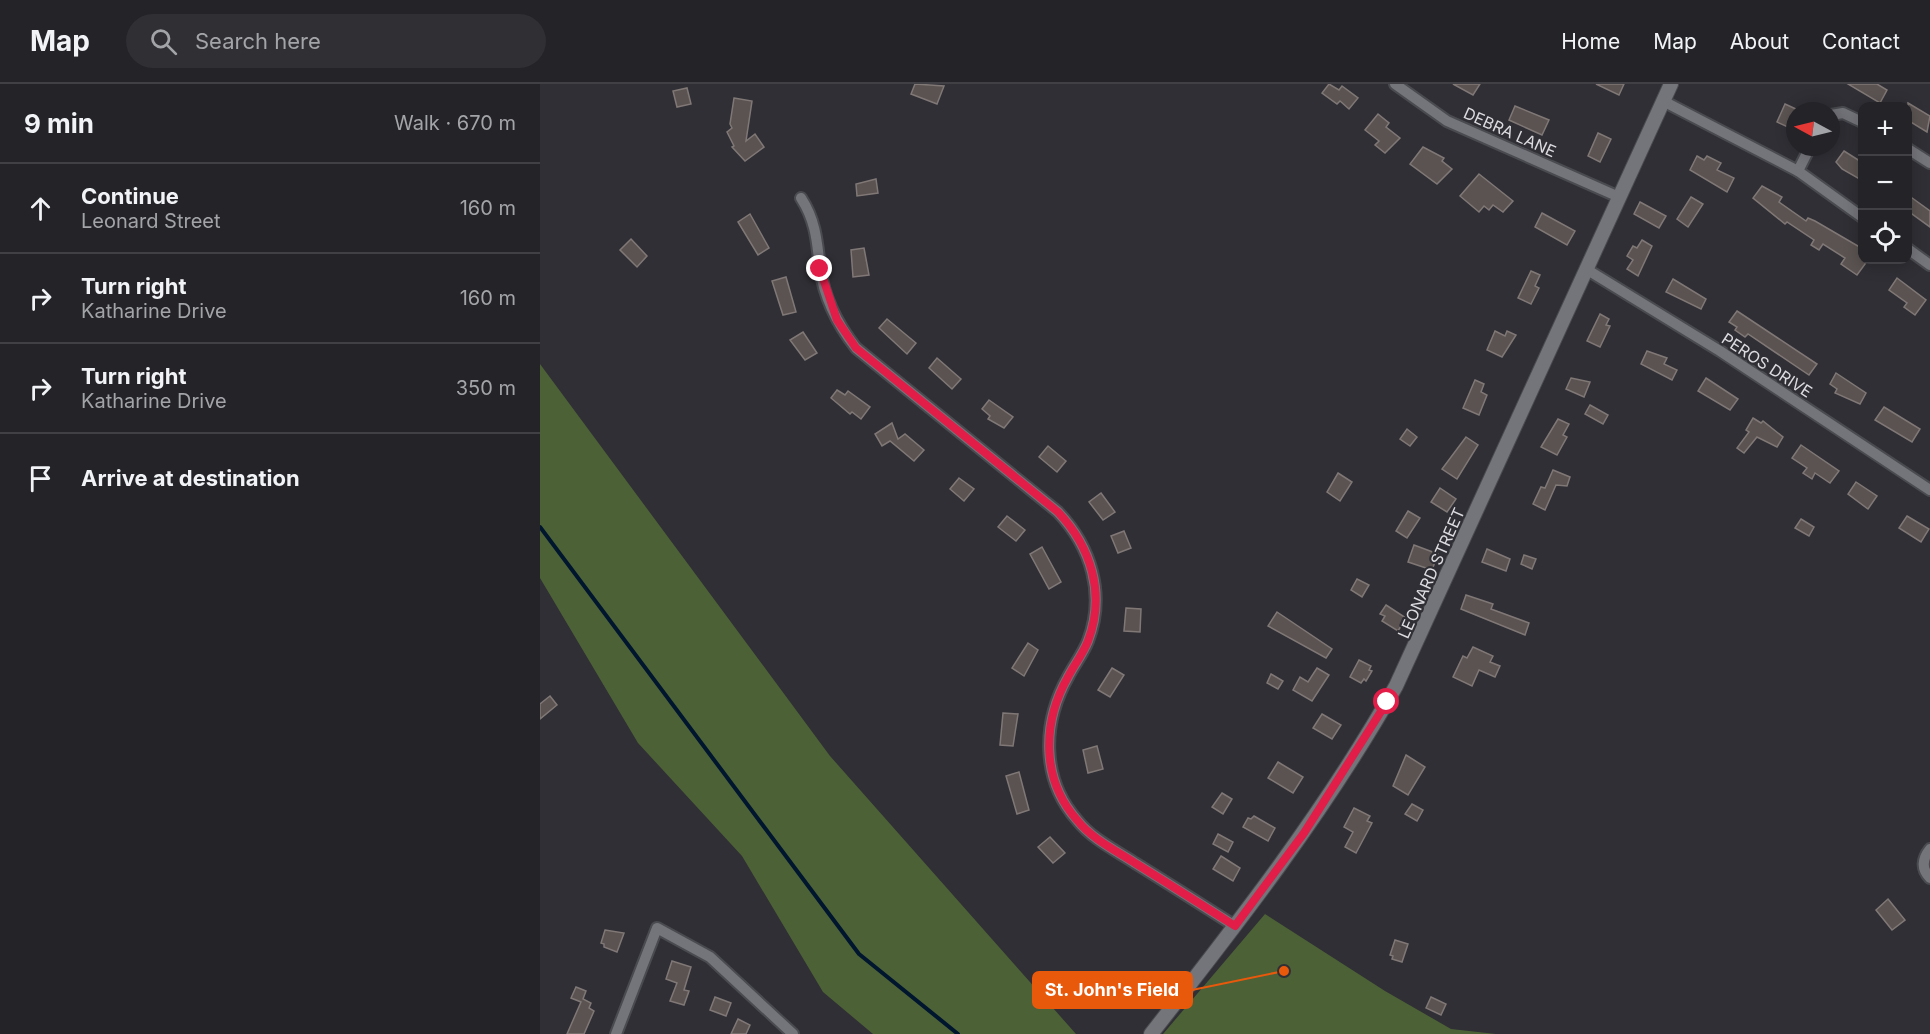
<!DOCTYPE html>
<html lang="en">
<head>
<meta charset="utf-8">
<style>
	:root { --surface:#232328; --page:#2f2f34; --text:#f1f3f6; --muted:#a3a4a8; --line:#404045 }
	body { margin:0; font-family:Inter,sans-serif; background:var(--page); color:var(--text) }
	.controls { position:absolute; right:18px; top:18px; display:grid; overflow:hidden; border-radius:12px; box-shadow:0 3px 15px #0003 }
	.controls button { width:54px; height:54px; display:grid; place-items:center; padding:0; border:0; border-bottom:2px solid var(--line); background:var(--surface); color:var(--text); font:30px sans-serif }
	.compass { position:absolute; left:1246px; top:18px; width:54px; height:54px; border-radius:50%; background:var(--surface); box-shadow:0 3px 15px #0003; rotate:277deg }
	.stop { position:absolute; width:18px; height:18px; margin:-14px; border:4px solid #e11d48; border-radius:50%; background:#fff }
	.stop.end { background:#e11d48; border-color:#fff; box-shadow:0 2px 6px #0008 }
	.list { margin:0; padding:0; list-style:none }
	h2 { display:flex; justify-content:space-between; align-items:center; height:78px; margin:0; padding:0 24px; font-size:26px }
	h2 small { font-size:20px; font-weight:400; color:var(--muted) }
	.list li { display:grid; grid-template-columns:39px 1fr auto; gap:18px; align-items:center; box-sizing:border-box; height:90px; padding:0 24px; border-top:2px solid var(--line) }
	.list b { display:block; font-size:22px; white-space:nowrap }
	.list p { margin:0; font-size:20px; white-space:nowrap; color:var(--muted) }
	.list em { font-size:20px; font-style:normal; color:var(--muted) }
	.icon { flex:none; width:33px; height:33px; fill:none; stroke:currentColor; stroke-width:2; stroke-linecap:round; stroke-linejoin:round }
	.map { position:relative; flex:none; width:1390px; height:950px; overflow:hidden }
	header { display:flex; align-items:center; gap:36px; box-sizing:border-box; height:84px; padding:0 30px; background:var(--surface); border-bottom:2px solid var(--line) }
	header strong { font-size:28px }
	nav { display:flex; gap:33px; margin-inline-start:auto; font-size:21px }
	.search { width:420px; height:54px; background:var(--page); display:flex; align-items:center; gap:15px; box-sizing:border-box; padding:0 21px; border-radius:33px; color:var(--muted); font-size:22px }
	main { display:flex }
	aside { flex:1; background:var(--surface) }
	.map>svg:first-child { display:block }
	.green { fill:#4c6136 }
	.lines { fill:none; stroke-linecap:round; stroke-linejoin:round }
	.stream { stroke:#00162e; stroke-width:4 }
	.building { fill:#5a5351; stroke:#807876; stroke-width:1.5 }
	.minor-casing { stroke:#4a4b50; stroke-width:14 }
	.tertiary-casing { stroke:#4a4b50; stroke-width:16 }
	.minor { stroke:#74747b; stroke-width:10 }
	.tertiary { stroke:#74747b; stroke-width:14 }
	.route { stroke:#e11d48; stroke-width:8 }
	.labels { text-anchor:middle; stroke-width:4.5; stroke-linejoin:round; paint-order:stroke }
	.street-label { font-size:16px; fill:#dcdce0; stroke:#2f2f35 }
	.leader { fill:none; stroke:#e8590c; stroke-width:2 }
	.callout-dot { fill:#e8590c; stroke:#2f2f35; stroke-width:2 }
	.callout { fill:#e8590c; stroke:#e8590c; stroke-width:2 }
	.callout-label { font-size:18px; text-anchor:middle; font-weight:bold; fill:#fff }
</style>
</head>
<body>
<header>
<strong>Map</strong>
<div class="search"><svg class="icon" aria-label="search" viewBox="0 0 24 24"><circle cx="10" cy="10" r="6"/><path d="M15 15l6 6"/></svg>Search here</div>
<nav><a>Home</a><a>Map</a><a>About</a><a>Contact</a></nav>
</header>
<main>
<aside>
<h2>9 min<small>Walk · 670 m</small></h2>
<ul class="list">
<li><svg class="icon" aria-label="ahead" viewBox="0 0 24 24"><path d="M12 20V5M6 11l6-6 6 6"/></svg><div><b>Continue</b><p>Leonard Street</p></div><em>160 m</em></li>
<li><svg class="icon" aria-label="right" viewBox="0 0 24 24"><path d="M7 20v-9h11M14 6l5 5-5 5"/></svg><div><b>Turn right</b><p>Katharine Drive</p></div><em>160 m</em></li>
<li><svg class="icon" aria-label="right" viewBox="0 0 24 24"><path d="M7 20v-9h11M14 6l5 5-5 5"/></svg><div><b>Turn right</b><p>Katharine Drive</p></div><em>350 m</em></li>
<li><svg class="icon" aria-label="arrive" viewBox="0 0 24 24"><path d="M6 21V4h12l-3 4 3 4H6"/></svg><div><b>Arrive at destination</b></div></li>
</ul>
</aside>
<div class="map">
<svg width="1390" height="950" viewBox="0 0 1390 950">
	<rect width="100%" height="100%" fill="#2f2f35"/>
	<g class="green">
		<path d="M0 280 290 672 536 950H333L283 908 202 772 98 659 0 494Z"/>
		<path d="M725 830 845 907 911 945 956 950H623Z"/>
	</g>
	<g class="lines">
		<path class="stream" d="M0 443 319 870 418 950"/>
	</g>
	<g class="building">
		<path d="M375 0 404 2 397 20 371 10Z"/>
		<path d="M789 0 799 6 802 2 818 14 809 25 800 17 797 20 782 9Z"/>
		<path d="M913 0H940L933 11Z"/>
		<path d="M1056 0H1084L1079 11Z"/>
		<path d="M1308 0H1337L1347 6 1340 19Z"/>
		<path d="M147 4 151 20 137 23 133 7Z"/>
		<path d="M194 14 212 17 206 57 215 50 224 63 205 77 192 63 194 62 187 48 192 44 190 40Z"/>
		<path d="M1368 19 1390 32 1387 48 1369 37 1371 33 1368 31Z"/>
		<path d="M1245 20 1258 26 1255 27 1250 44 1237 38Z"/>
		<path d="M975 22 1009 36 1002 51 969 36Z"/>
		<path d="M838 30 849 39 846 43 860 54 845 69 835 61 839 57 825 46Z"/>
		<path d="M1058 49 1071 55 1060 78 1048 72Z"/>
		<path d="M883 63 904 74 902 77 912 85 897 100 870 80Z"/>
		<path d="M1304 67 1323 79V97L1302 85 1296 78Z"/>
		<path d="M1157 72 1164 76 1167 72 1181 79 1177 86 1194 94 1187 108 1150 86Z"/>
		<path d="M939 90 973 117 963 128 953 121 949 126 944 122 939 128 920 112Z"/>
		<path d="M336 95 338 109 317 112 316 100Z"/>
		<path d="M1222 102 1242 113 1239 118 1266 137 1268 134 1275 137 1323 165V176H1328L1317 191 1301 180 1305 174 1283 160 1279 166 1271 161 1274 156 1247 138 1245 140 1213 114Z"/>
		<path d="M1368 111 1390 127V143L1368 127Z"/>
		<path d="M1151 113 1163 120 1148 143 1137 135Z"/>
		<path d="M1100 118 1126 132 1119 144 1094 130Z"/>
		<path d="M1002 129 1035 147 1027 161 995 143Z"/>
		<path d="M210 130 229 164 218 171 198 138Z"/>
		<path d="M91 155 107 172 97 183 80 166Z"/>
		<path d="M1102 156 1112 162 1098 192 1087 185 1093 176 1087 172 1093 162 1097 164Z"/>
		<path d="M324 164 329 191 313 193 311 166Z"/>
		<path d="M991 187 1000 191 995 202 999 204 991 220 978 214Z"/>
		<path d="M246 193 256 228 243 231 232 197Z"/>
		<path d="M1357 194 1386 216 1375 231 1364 223 1367 219 1349 206Z"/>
		<path d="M1133 195 1166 215 1161 225 1126 208Z"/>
		<path d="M1197 227 1277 280 1269 291 1208 250 1205 253 1195 246 1197 243 1189 238Z"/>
		<path d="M1060 230 1069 235 1066 241 1070 242 1060 263 1047 257Z"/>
		<path d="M347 235 376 259 367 270 339 244Z"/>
		<path d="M955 247 965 252 967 247 976 251 962 273 947 266Z"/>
		<path d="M263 248 277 269 265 276 250 256Z"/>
		<path d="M1107 267 1127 274 1124 280 1137 286 1132 296 1101 280Z"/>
		<path d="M397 274 421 295 412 305 389 284Z"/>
		<path d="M1296 289 1326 309 1320 320 1295 309 1297 305 1290 300Z"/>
		<path d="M1031 294 1050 298 1044 313 1026 305Z"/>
		<path d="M1166 294 1198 315 1190 326 1158 307Z"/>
		<path d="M935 296 944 300 941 308 947 311 939 331 923 324Z"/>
		<path d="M297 306 305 311 308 307 330 323 321 335 312 328 310 330 291 314Z"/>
		<path d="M449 316 473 333 464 344 448 335 450 332 442 325Z"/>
		<path d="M1050 321 1068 331 1063 340 1045 330Z"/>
		<path d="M1344 323 1380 345 1372 358 1335 336Z"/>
		<path d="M1213 334 1221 339 1223 337 1243 353 1237 363 1217 353 1204 369 1197 364 1209 348 1206 346Z"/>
		<path d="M1018 335 1029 340 1023 351 1027 353 1017 371 1001 363Z"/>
		<path d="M352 339 358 355 365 350 384 366 374 377 350 357 342 362 335 350Z"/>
		<path d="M867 345 877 353 870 362 860 355Z"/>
		<path d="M926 353 938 361 917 395 902 385Z"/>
		<path d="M1261 361 1299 387 1290 399 1275 389 1272 395 1263 389 1267 384 1252 374Z"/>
		<path d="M508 362 526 377 517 388 499 373Z"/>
		<path d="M1013 386 1030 393 1027 402 1016 401 1005 426 993 420 1001 403 1005 404Z"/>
		<path d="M798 389 812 398 800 417 787 408Z"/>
		<path d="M419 394 434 405 424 417 410 405Z"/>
		<path d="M1316 398 1337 412 1328 425 1308 410Z"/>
		<path d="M900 404 916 415 907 428 891 418Z"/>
		<path d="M561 409 575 428 563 436 549 418Z"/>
		<path d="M868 427 880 434 867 454 856 447Z"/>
		<path d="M467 432 485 446 476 457 458 443Z"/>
		<path d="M1367 432 1389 445 1381 458 1359 444Z"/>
		<path d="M1261 435 1274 443 1269 452 1255 444Z"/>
		<path d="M584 447 591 464 578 469 571 452Z"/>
		<path d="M874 461 898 470 892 486 868 478Z"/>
		<path d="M502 463 521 498 509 505 490 470Z"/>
		<path d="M947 465 970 475 966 487 942 478Z"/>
		<path d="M984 471 996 475 992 485 981 480Z"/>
		<path d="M817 495 829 501 822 513 811 506Z"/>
		<path d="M926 511 953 520 951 525 989 539 985 551 921 525Z"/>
		<path d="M846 521 866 534 858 547 842 537 845 532 840 530Z"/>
		<path d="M586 524 601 525 600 548 584 547Z"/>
		<path d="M737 528 792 565 786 574 728 542Z"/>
		<path d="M488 559 498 566 484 592 472 584Z"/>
		<path d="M933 563 953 572 950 578 960 582 955 593 939 586 932 602 913 593 923 572 927 574Z"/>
		<path d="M819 576 831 582 829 586 832 587 826 597 824 595 821 599 810 593Z"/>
		<path d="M572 584 584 591 570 613 558 606Z"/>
		<path d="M777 584 789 591 772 617 753 606 760 593 768 598Z"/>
		<path d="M731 590 743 597 738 605 727 599Z"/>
		<path d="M10 612 17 621 0 635V620Z"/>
		<path d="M463 629 478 630 473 662 460 661Z"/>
		<path d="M782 630 801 641 792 655 773 644Z"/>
		<path d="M557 662 563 685 548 689 543 666Z"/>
		<path d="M866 671 885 683 868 711 853 702Z"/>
		<path d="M738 678 763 693 753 709 728 694Z"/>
		<path d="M479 688 489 726 477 730 466 692Z"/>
		<path d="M682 709 692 715 683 730 672 723Z"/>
		<path d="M872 720 883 726 877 737 865 730Z"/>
		<path d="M814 724 830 732 827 737 832 739 816 769 805 763 813 748 804 743Z"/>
		<path d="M714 732 735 744 728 757 703 743 708 734 711 735Z"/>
		<path d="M678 750 693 758 688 768 673 760Z"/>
		<path d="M510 753 525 769 513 779 498 763Z"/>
		<path d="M681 772 700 784 693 797 673 785Z"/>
		<path d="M1348 815 1365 836 1352 846 1336 826Z"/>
		<path d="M65 846 84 849 77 868 64 863V860L61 859Z"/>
		<path d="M855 856 868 860 862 878 852 875 853 872 850 871Z"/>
		<path d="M132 877 151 883 144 906 149 907 144 921 130 917 137 899 126 895Z"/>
		<path d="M36 903 46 907 43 915 51 919 49 924 54 927 44 950H27L41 918 31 914Z"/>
		<path d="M175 913 191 919 186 932 170 926Z"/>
		<path d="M891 913 906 920 901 931 886 924Z"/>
		<path d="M198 935 210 941 206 950H191Z"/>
	</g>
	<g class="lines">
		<defs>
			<g id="minor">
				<path d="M855 0 907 37 1079 113"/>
				<path d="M1123 17 1258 87 1322 133"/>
				<path d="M1291 31 1303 29 1322 38"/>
				<path d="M1368 65 1390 79"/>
				<path d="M1258 87 1270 63"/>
				<path d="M261 114C276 137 277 158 280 184 284 214 298 241 316 264L518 428C551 463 566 510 548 557 543 570 534 581 528 593 502 639 501 695 537 736 552 755 575 766 595 779 629 800 662 821 695 842"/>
				<path d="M1368 165 1390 181"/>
				<path d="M1046 185 1180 267 1390 406"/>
				<path d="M1390 765C1382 775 1381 785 1390 794"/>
				<path d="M76 950 117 844 170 873 253 950"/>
			</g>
			<path id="tertiary" d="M611 950C699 838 786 726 856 602L1131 0"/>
		</defs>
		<use href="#minor" class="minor-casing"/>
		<use href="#tertiary" class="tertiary-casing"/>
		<use href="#minor" class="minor"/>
		<use href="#tertiary" class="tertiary"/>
	</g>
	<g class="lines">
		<path class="route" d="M280 185 297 236 316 264 518 428C551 463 566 510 548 557 543 570 534 581 528 593 502 639 501 695 537 736 552 755 575 766 595 779 629 800 662 821 695 842L764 749 847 618"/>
	</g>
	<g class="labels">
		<g class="street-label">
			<text transform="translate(970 48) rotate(24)" y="6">DEBRA LANE</text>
			<text transform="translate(1227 281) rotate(33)" y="6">PEROS DRIVE</text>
			<text transform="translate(891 489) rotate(-66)" y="6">LEONARD STREET</text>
		</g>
	</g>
	<path class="leader" d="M744 887L652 906"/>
	<circle class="callout-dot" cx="744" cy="887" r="6"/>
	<rect class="callout" x="493" y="888" width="159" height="36" rx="6"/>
	<g class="callout-label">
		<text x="572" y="912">St. John's Field</text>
	</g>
</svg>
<div class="controls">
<button>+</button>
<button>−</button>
<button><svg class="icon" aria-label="locate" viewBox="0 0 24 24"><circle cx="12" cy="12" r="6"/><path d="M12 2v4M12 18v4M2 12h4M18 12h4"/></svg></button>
</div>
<svg class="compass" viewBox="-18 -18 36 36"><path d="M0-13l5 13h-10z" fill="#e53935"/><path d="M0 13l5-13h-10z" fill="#a3a4a8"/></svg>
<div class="stop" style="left:847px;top:618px"></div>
<div class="stop end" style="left:280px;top:185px"></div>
</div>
</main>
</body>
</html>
